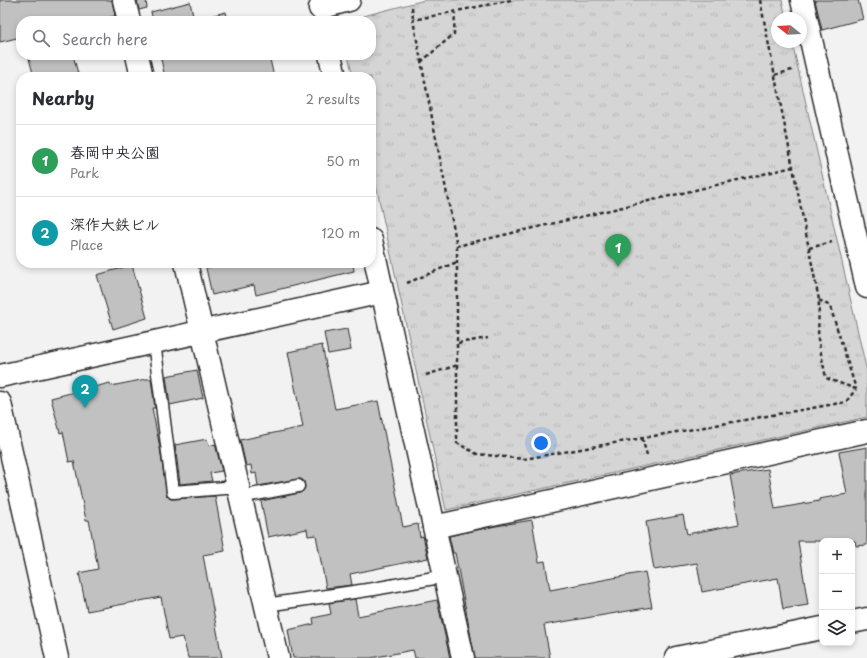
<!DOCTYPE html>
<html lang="en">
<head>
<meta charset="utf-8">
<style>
	:root { --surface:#fff; --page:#f7f7f7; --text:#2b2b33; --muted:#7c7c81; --line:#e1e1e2; --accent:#111827 }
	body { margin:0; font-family:"Playpen Sans","Klee One",sans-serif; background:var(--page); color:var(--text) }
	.controls { position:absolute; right:12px; bottom:12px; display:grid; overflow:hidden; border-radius:8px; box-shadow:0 2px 6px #0003 }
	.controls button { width:36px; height:36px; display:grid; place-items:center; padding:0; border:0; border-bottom:1px solid var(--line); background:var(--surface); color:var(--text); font:20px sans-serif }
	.compass { position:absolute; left:771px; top:12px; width:36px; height:36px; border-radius:50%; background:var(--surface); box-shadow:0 2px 6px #0003; rotate:288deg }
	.you { position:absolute; left:541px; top:443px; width:14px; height:14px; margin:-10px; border:3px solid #fff; border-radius:50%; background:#1a73e8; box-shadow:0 0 0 6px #1a73e833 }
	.badge { display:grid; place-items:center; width:26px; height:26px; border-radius:50%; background:var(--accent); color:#fff; font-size:13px; font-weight:700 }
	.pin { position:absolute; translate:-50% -33px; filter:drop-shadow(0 1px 2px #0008) }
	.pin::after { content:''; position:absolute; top:21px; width:14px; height:12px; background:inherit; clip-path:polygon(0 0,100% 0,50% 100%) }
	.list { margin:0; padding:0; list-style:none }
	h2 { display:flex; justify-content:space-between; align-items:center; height:52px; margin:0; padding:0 16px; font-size:17px }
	h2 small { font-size:13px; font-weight:400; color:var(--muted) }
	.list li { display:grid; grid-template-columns:26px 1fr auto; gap:12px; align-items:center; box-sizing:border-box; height:72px; padding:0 16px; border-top:1px solid var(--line) }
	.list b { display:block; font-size:15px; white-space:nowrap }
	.list p { margin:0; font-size:13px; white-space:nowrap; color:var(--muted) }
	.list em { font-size:13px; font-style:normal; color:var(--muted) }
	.icon { flex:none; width:22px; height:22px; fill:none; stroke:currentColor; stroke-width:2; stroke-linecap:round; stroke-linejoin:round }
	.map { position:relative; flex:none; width:867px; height:658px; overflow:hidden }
	.search { position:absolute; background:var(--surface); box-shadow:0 2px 6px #0003; left:16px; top:16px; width:360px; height:44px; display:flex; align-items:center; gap:10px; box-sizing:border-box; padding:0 14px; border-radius:16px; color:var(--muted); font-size:15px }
	.panel { position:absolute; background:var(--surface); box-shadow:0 2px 6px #0003; left:16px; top:72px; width:360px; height:196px; border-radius:16px }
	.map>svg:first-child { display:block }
	.park { fill:url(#park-tufts); stroke:#808080 }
	.building { fill:#c1c1c1; stroke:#2b2b2b }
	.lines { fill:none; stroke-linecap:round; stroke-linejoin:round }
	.lane-casing { stroke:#2b2b2b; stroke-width:15 }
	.street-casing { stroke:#2b2b2b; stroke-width:25 }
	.secondary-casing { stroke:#2b2b2b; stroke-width:25 }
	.path { stroke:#2b2b2b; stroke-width:2.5; stroke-dasharray:4 3; stroke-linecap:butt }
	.lane { stroke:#fff; stroke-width:12 }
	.street { stroke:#fff; stroke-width:22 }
	.secondary { stroke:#fff; stroke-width:22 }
</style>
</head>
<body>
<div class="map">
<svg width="867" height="658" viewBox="0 0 867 658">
	<defs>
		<pattern id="park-tufts" width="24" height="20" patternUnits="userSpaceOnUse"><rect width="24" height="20" fill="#d5d5d5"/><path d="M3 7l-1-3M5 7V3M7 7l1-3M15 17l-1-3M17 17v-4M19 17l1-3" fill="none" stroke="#b7b7b7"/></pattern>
	</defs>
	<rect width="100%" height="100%" fill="#f2f2f2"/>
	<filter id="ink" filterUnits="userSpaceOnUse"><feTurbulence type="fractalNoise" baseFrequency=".025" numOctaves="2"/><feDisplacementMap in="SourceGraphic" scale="8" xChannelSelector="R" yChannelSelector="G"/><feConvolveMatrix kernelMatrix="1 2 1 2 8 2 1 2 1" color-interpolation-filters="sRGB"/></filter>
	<g filter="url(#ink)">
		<path class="park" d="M425 0H782L786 18H777V42H792L867 372V417L446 510 371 162V77H353L348 55H371V21H344Z"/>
		<g class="building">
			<path d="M0 0H112L115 16 93 21H21V37L0 42Z"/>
			<path d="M137 0H146L147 8 139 10Z"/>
			<path d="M815 0H858L863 19 822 30Z"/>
			<path d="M190 2 194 20 226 12 228 21H153L151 12Z"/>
			<path d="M28 55H73L79 77H34Z"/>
			<path d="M160 55H269L274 77H165Z"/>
			<path d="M226 263H353L354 271 256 295 254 285 212 295 206 268Z"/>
			<path d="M132 265 147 318 113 329 97 275Z"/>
			<path d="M347 329 351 350 328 354 324 333Z"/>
			<path d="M322 345 335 409 378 401 403 527 418 524 420 537 423 536 428 558 350 574 352 585 326 588 316 535 308 536 307 529 268 537 261 501 300 493 303 491 305 488 304 481 301 479H297L258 486 256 473 252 474 251 465 246 466 240 440 303 427 288 352Z"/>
			<path d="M197 370 203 398 170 405 166 376Z"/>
			<path d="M146 379H151L155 408H152L160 448 167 496 170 499H174L215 496 225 551 203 555 222 658H188L183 637 169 639 161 597 87 611 79 573 98 569 89 520H86L74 461 69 462 63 432 60 433 51 398 110 383 111 386Z"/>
			<path d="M207 439 209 446 215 444 222 471 210 473 212 481 180 484 175 445Z"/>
			<path d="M867 447V545L856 546 855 541H798L808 605 783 609 778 578 702 592 697 563 654 570 646 522 683 515 687 534 739 524 730 475 768 469 775 509 819 501V499L847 494 839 452Z"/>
			<path d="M532 520 539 562 545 561 550 590 645 572 652 607 544 625 550 658H475L455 553H453L449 536 496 526Z"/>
			<path d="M355 599 358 616 437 600 450 658H415L413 650 371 658H293L288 630 314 624 313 618 331 614 329 603Z"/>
		</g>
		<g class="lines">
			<defs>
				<g id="lane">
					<path d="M154 342 173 492 238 487"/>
					<path d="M240 497 298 486"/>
					<path d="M266 605 374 589 445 576"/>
				</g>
				<g id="street">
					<path d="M124 0 129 21"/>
					<path d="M802 0 867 287"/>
					<path d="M320 8 349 0"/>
					<path d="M137 55 142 77"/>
					<path d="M330 55 335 77"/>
					<path d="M371 240 463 658"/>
					<path d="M186 263 278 658"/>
					<path d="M434 527 867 431"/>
					<path d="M852 622 867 619"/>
					<path d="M676 658 822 628"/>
				</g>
				<g id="secondary">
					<path d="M0 376 382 292"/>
					<path d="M0 403 57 658"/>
				</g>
			</defs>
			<use href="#lane" class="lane-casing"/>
			<use href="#street" class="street-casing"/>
			<use href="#secondary" class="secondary-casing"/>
			<g class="path">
				<path d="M511 0 413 20 457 246 793 167"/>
				<path d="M760 0 819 300 818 339 826 378 856 389"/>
				<path d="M412 7 413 20"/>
				<path d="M421 62 454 34 455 12"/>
				<path d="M775 75 792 70"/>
				<path d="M457 246V443L477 454 524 459 846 402 856 389"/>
				<path d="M809 248 832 242"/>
				<path d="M407 283 457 262"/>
				<path d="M819 300 830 306 856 389"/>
				<path d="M458 343 488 338"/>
				<path d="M426 375 458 365"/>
				<path d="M642 438 647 455"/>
			</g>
			<use href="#lane" class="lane"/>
			<use href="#street" class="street"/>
			<use href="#secondary" class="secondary"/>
		</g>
	</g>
</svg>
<div class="controls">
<button>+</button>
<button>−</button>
<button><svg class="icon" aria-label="layers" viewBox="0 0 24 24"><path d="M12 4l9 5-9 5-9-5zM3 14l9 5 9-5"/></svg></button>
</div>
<svg class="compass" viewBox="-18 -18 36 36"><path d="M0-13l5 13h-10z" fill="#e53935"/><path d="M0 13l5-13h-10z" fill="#7c7c81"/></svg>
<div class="you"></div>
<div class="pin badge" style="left:618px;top:267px;background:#2e9e5b">1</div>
<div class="pin badge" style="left:85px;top:408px;background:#0f9aa8">2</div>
<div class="search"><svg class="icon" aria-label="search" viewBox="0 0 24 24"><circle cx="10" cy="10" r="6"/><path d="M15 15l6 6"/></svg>Search here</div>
<section class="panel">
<h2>Nearby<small>2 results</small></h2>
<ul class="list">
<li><span class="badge" style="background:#2e9e5b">1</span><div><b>春岡中央公園</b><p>Park</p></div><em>50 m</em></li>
<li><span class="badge" style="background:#0f9aa8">2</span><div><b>深作大鉄ビル</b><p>Place</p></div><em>120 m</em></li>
</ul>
</section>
</div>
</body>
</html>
